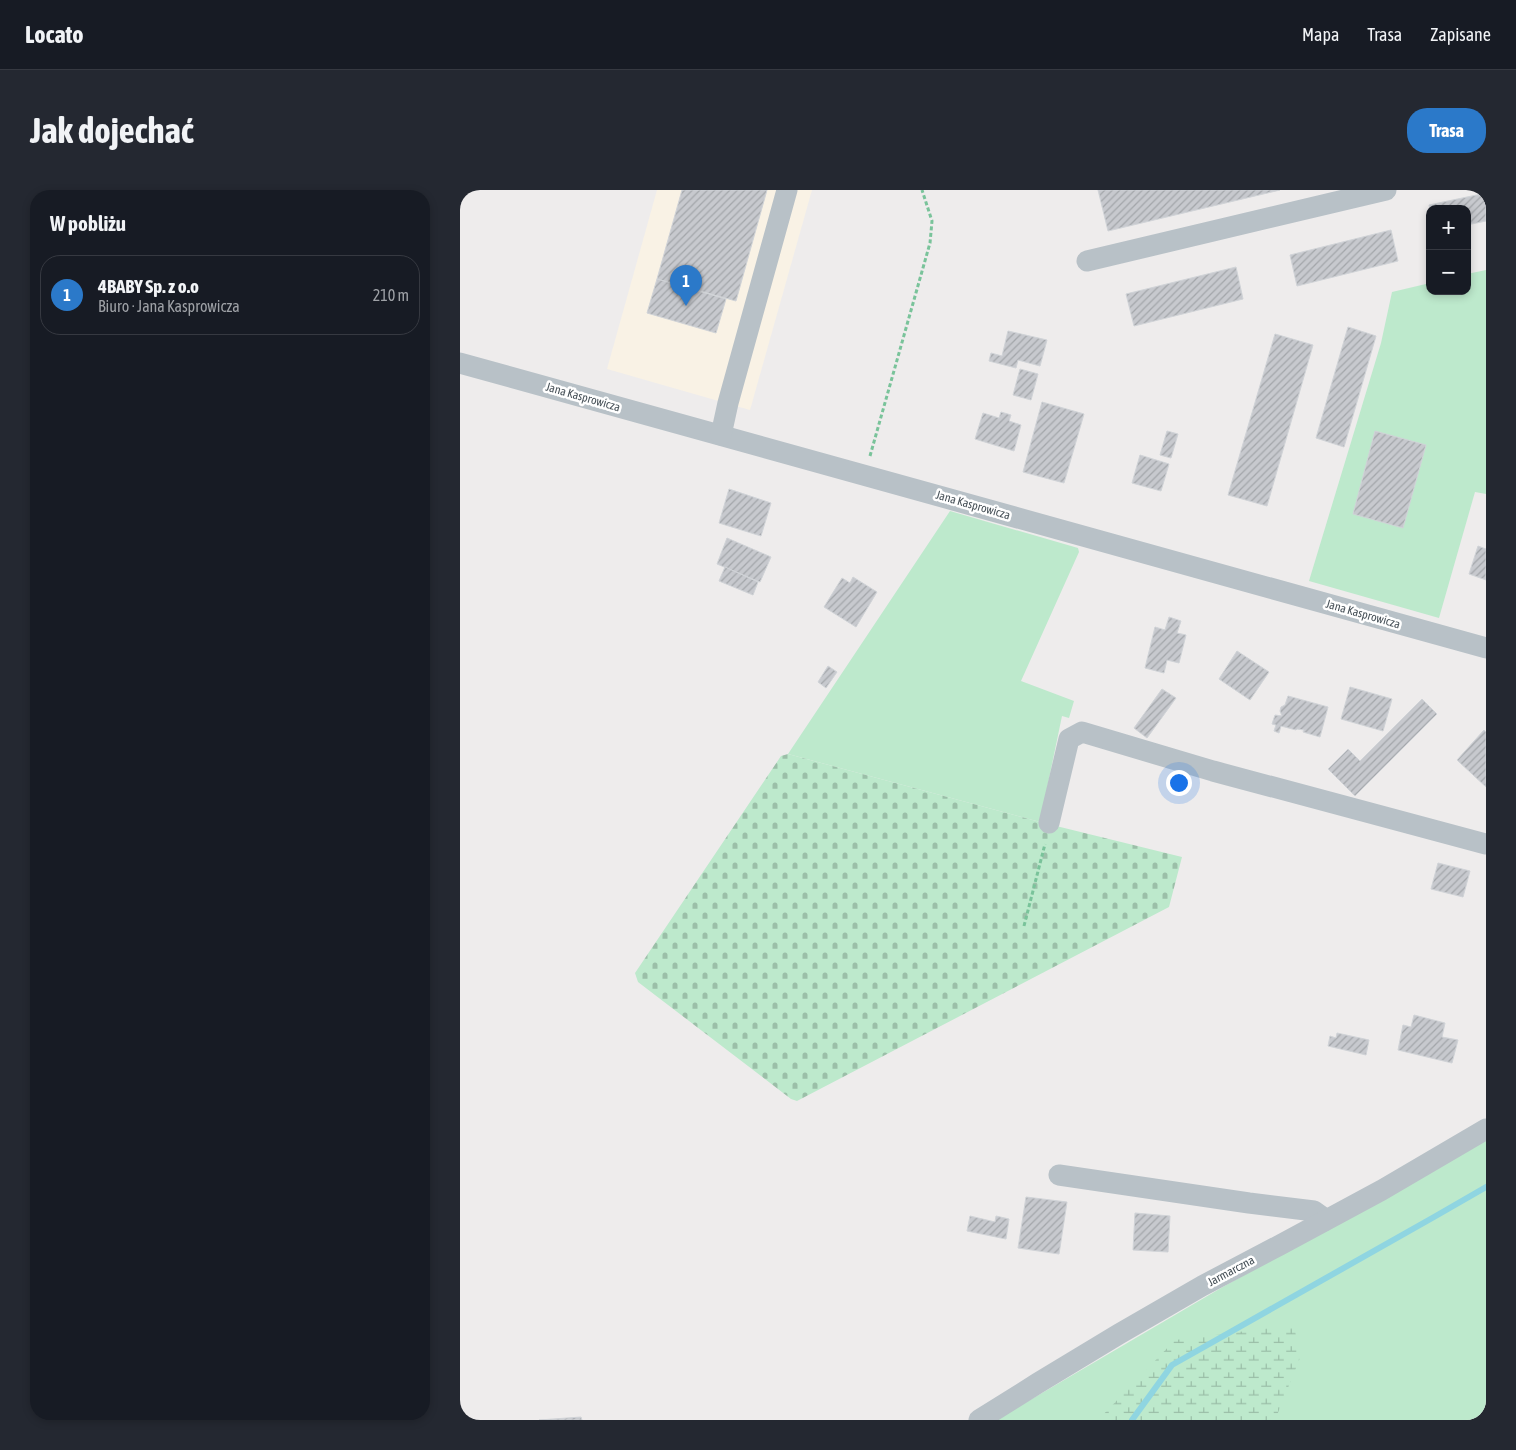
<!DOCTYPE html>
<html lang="pl">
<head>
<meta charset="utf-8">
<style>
	:root { --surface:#171b24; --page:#242831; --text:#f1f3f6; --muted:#9ea1a6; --line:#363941; --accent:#2b79c9 }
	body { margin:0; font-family:"Asap Condensed",sans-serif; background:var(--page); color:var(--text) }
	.controls { position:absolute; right:15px; top:15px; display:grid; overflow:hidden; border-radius:10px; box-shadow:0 2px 8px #0003 }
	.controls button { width:45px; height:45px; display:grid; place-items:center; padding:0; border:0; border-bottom:1px solid var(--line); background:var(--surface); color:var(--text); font:25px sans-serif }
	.you { position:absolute; left:718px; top:592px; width:18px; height:18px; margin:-12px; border:4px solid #fff; border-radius:50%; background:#1a73e8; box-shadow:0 0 0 8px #1a73e833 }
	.badge { display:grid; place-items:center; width:32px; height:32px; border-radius:50%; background:var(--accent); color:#fff; font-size:16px; font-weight:700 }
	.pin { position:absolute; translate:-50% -41px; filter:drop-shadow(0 1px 2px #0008) }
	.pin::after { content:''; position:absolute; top:26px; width:18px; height:15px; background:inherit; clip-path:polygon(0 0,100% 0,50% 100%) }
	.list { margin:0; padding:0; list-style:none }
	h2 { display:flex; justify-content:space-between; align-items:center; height:65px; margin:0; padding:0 20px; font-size:21px }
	h2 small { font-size:16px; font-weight:400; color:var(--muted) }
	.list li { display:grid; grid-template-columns:32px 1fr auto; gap:15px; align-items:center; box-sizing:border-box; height:80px; margin:0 10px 10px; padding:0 10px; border:1px solid var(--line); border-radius:20px }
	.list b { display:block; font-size:19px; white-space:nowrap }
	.list p { margin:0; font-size:16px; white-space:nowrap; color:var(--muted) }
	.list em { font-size:16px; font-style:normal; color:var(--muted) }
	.map { position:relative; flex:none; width:1026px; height:1230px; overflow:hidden; border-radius:20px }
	header { display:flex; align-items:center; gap:30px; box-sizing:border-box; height:70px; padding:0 25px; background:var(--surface); border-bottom:1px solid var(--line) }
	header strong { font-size:24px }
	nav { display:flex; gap:28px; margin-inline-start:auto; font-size:18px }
	.intro { display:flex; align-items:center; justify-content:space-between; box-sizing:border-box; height:120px; padding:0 30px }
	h1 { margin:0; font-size:35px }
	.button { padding:12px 22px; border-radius:20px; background:var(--accent); color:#fff; font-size:18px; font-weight:700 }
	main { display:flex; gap:30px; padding:0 30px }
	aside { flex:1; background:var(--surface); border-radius:20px; box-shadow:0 2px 8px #0003 }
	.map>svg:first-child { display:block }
	.commercial { fill:#f9f2e5 }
	.grass { fill:#bde9cc }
	.wetland { fill:url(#wetland-marsh) }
	.cemetery { fill:url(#cemetery-stones) }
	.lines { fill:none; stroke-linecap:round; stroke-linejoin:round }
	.stream { stroke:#8fd5e1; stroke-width:6 }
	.building { fill:url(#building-hatch); stroke:#d0d3d7 }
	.path { stroke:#79c39a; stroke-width:3; stroke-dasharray:4 2.5; stroke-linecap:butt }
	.minor { stroke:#b8c1c7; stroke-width:21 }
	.labels { text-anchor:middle; stroke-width:5; stroke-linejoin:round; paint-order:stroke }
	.street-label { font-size:12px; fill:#465057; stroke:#fff }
</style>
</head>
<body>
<header>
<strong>Locato</strong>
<nav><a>Mapa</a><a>Trasa</a><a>Zapisane</a></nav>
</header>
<div class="intro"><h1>Jak dojechać</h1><a class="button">Trasa</a></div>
<main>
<aside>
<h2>W pobliżu<small></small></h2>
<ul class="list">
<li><span class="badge">1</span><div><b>4BABY Sp. z o.o</b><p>Biuro · Jana Kasprowicza</p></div><em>210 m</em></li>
</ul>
</aside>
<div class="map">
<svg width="1026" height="1230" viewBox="0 0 1026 1230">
	<defs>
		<pattern id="wetland-marsh" width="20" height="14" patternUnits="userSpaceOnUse" patternTransform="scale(1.25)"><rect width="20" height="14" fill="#bde9cc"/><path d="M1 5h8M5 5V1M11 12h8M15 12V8" fill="none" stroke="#9bbfa8"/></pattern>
		<pattern id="cemetery-stones" width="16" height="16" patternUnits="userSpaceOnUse" patternTransform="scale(1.25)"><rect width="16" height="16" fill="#bde9cc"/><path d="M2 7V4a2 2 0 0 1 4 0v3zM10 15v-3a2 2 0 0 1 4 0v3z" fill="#9bbfa8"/></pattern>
		<pattern id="building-hatch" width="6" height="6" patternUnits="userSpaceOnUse" patternTransform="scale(1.25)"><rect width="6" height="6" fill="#c7c9ce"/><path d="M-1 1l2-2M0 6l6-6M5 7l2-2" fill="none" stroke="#a3a6aa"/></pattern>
	</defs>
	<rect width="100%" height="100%" fill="#eeecec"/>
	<path class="commercial" d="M197 0H352L290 220 147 179Z"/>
	<g class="grass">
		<path d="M1026 80V304L1015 302 979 428 849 391 921 153 932 102 970 93V101H1007V84Z"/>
		<path d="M490 321 618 358 619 362 561 491 614 511 609 528 602 526 580 632 328 564Z"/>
		<path d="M1026 950V1230H536L761 1098Z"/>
	</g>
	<path class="wetland" d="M834 1135 840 1168 815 1230H638L715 1150Z"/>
	<path class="cemetery" d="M328 564 580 632 722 667 709 717 337 911 331 909 178 792 175 783 321 566Z"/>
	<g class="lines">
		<path class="stream" d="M672 1230 712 1175 974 1027 1026 997"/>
	</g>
	<g class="building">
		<path d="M222 0H307L276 111 197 89Z"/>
		<path d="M638 0H820L648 41Z"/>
		<path d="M1026 3V31L1007 35V19H970V20L969 15Z"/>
		<path d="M931 40 938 71 837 96 830 65Z"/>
		<path d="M776 77 783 109 674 136 666 104Z"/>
		<path d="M197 89 266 109 256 143 187 123Z"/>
		<path d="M888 137 916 146 884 257 856 248Z"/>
		<path d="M548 141 587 150 580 176 558 170 556 178 529 171 531 163 542 166Z"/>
		<path d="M815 144 853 155 807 316 768 305Z"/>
		<path d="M560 179 578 184 571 210 553 205Z"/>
		<path d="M582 212 624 224 604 293 563 282Z"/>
		<path d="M541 222 551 225 549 231 561 235 554 261 515 249 523 223 539 228Z"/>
		<path d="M707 241 718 244 711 268 700 265Z"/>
		<path d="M915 241 966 255 943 338 893 324Z"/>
		<path d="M680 265 709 274 701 301 672 293Z"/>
		<path d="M269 299 311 313 301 346 259 333Z"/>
		<path d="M267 348 311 367 300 392 257 374Z"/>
		<path d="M1018 356 1026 359V390L1009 384Z"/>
		<path d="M265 377 298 392 293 405 259 391Z"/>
		<path d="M393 387 417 402 396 437 364 417 382 388 390 393Z"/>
		<path d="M709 427 721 431 717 443 726 445 719 473 707 470 704 483 685 478 695 437 705 440Z"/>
		<path d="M777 461 809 482 790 510 759 489Z"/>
		<path d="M368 476 377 482 366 498 358 492Z"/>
		<path d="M890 497 932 509 923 541 881 529Z"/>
		<path d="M702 499 716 508 687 548 674 538Z"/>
		<path d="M828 506 868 517 860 547 843 542 844 540 837 539 836 540 821 536 819 543 814 541 816 535 812 534 815 525 822 526 820 521 821 517 825 515Z"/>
		<path d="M962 509 977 524 895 606 868 579 888 559 900 571Z"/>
		<path d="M1024 540 1026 542V597L997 570Z"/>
		<path d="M978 673 1010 681 1003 707 971 699Z"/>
		<path d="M954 825 985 833 982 847 998 850 992 873 938 860 943 835 951 837Z"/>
		<path d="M877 843 909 850 906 865 868 856 870 846 876 848Z"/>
		<path d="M566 1007 607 1012 599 1064 558 1058Z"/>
		<path d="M675 1023 710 1026 708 1062 673 1060Z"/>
		<path d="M510 1026 535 1032 536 1026 549 1029 546 1049 507 1041Z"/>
		<path d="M121 1227 122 1230H79Z"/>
	</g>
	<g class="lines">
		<g class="path">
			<path d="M410 266 470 53 472 31 462 0"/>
			<path d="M564 736 585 654"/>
		</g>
		<g class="minor">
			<path d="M627 71 926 0"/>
			<path d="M0 173 1026 458"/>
			<path d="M261 245 268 213 327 0"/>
			<path d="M589 633 609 549 622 542 753 581 1026 654"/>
			<path d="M599 985 789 1013 854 1021 861 1026 864 1031"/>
			<path d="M519 1230 578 1193 659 1144 742 1096 820 1055 922 1000 1026 939"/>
		</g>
	</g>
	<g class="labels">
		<g class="street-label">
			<text transform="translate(123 207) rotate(16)" y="4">Jana Kasprowicza</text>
			<text transform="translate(513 315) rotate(16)" y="4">Jana Kasprowicza</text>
			<text transform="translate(903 424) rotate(16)" y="4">Jana Kasprowicza</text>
			<text transform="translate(771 1081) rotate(-28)" y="4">Jarmarczna</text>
		</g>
	</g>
</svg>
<div class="controls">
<button>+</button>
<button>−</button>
</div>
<div class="you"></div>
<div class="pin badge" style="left:226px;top:116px">1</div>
</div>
</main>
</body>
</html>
